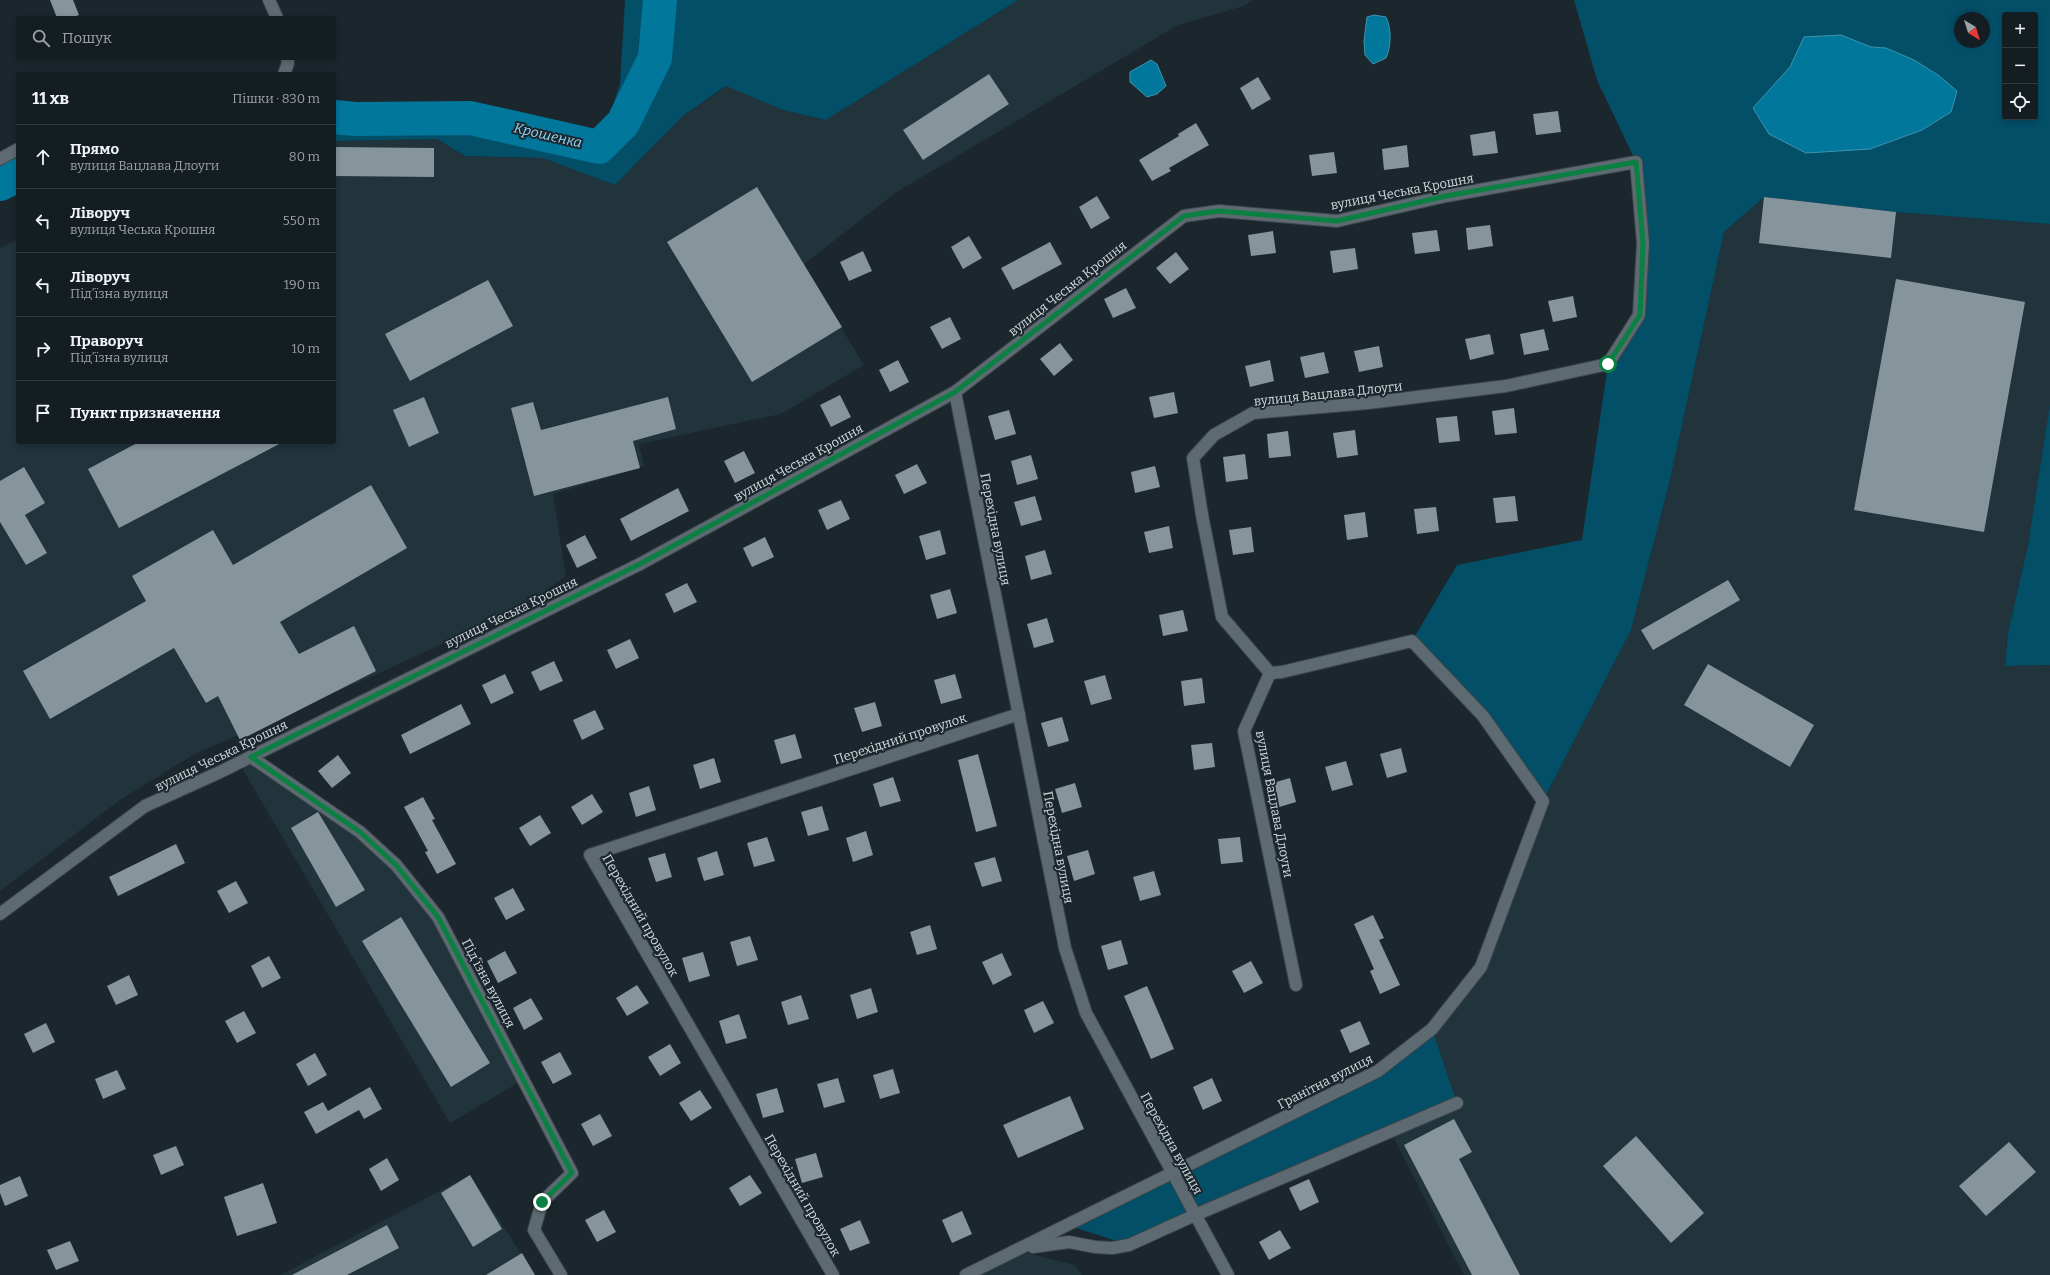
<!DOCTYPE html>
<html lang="uk">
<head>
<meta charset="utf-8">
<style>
	:root { --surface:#141d22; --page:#1d262a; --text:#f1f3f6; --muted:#9da2a5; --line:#333b40 }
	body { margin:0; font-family:Bitter,serif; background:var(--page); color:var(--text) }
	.controls { position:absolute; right:12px; top:12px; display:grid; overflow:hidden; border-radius:4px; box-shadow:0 2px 6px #0003 }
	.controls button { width:36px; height:36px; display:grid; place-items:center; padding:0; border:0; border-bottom:1px solid var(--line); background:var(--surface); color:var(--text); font:20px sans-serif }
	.compass { position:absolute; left:1954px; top:12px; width:36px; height:36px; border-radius:50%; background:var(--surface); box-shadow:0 2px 6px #0003; rotate:142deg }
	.stop { position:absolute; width:12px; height:12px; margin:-9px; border:3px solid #0b8043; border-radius:50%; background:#fff }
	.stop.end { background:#0b8043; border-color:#fff; box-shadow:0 1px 4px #0008 }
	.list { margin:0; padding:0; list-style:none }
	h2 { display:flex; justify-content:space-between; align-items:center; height:52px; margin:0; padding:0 16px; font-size:17px }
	h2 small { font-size:13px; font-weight:400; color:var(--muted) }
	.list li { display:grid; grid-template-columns:26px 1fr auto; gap:12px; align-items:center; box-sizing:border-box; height:64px; padding:0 16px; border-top:1px solid var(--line) }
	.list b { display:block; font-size:15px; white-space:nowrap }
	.list p { margin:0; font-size:13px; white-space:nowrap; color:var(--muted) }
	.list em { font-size:13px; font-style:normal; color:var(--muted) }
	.icon { flex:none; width:22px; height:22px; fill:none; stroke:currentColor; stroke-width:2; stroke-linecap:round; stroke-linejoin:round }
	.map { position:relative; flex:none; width:2050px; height:1275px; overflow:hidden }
	.search { position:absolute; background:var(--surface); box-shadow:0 2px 6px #0003; left:16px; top:16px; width:320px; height:44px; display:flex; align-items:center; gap:10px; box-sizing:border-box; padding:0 14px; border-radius:4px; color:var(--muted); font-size:15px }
	.panel { position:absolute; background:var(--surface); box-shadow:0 2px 6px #0003; left:16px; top:72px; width:320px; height:372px; border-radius:4px }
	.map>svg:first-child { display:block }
	.built { fill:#21333b }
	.green { fill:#044f68; fill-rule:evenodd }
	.water { fill:#00779b; stroke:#3f94af }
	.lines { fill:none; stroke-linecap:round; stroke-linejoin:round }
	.river { stroke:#00779b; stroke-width:34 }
	.building { fill:#86949b }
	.minor-casing { stroke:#3b4449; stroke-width:14 }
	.minor { stroke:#5d6a71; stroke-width:12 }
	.route { stroke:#0b8043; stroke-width:5 }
	.labels { text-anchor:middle; stroke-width:4; stroke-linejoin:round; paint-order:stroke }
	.street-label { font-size:13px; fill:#d1d9dd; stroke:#1b272d }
	.water-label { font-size:14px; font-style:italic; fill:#95d8f8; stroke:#1b272d }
</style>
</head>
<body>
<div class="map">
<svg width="2050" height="1275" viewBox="0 0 2050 1275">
	<rect width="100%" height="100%" fill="#1b272d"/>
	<g class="built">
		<path d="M1018 0H1253L1244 6 1178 25 895 193 803 265 864 365 781 414 639 444 644 466 553 494 566 576 526 605 375 675 193 755 120 800 0 891V248L18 239V442H334V141L437 139 465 156 543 158 615 185 684 115 727 86 783 110 826 120Z"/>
		<path d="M1764 197 1896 212 2050 224V404L2028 545 2008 633 2005 666 2050 665V1275H1464L1390 1131 1432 1029 1481 967 1543 801 1631 630 1670 480 1724 232Z"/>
		<path d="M251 757 360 832 438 917 523 1080 450 1123 239 763Z"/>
		<path d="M470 1175 535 1275H280Z"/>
		<path d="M1016 1250 1075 1265 1082 1275H966Z"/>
	</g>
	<g class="green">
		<path d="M625 0H1018L826 120 783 110 726 86 684 115 615 185 543 158 465 156 437 139 334 141V125L355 119 470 118 599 147 620 84Z"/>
		<path d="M1574 0H2050V224L1896 212 1764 197 1724 232 1670 480 1631 630 1543 801 1483 716 1412 641 1457 565 1582 540 1608 364 1639 315 1636 162 1597 80ZM2005 15H2035V117H2005ZM1960 18H1984V42H1960Z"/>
		<path d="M2050 404V665L2005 666 2008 633 2028 545Z"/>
		<path d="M1432 1029 1457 1103 1129 1245 1067 1225 1378 1071Z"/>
	</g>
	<g class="water">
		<path d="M1374 15 1386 17C1392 29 1391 47 1386 58L1373 64 1365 55 1364 41 1367 17Z"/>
		<path d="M1841 35 1871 47 1886 48 1914 60 1938 75 1957 91 1951 112 1922 130 1870 149 1806 153 1769 134 1753 108 1790 67 1804 37Z"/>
		<path d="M1151 60 1157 64 1166 86 1157 94 1147 97 1130 82V72Z"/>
	</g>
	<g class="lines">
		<g class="river">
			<path d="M334 117 355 119 470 118 599 147 623 123 655 58 660 0"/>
			<path d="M0 184 18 175"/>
		</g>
	</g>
	<g class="building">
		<path d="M50 0H73L79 15 71 18H57Z"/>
		<path d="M989 74 1009 104 923 160 903 130Z"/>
		<path d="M1258 77 1271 99 1252 110 1240 88Z"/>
		<path d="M1558 111 1561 132 1536 135 1533 114Z"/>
		<path d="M1196 123 1209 145 1169 168 1171 171 1152 181 1139 160 1179 136 1178 134Z"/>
		<path d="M1495 131 1498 153 1473 156 1470 135Z"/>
		<path d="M1407 145 1409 167 1384 170 1382 149Z"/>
		<path d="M334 147 434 148V177L334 176Z"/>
		<path d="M1334 152 1337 173 1312 176 1309 155Z"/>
		<path d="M757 187 842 327 752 382 667 242Z"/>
		<path d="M1097 196 1110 218 1091 229 1079 207Z"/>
		<path d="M1764 197 1896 212 1891 258 1759 243Z"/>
		<path d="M1490 225 1493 246 1468 250 1466 228Z"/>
		<path d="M1437 230 1440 251 1415 254 1412 233Z"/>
		<path d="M1273 231 1276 253 1251 256 1248 235Z"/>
		<path d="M969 236 982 258 963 269 951 247Z"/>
		<path d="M1050 242 1062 264 1013 290 1001 268Z"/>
		<path d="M1355 248 1358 269 1333 273 1330 251Z"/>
		<path d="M863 251 872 271 849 281 840 262Z"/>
		<path d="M1176 252 1189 269 1170 284 1156 268Z"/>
		<path d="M1896 279 2025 302 1984 532 1854 510Z"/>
		<path d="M488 280 513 326 410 381 385 334Z"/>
		<path d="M1126 288 1136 308 1113 318 1104 299Z"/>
		<path d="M1573 296 1577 317 1553 322 1548 301Z"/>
		<path d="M950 317 961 339 942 349 930 327Z"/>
		<path d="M1544 329 1549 350 1524 355 1520 334Z"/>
		<path d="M1490 334 1494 354 1470 360 1465 339Z"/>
		<path d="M1060 343 1073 360 1054 376 1040 359Z"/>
		<path d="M1379 346 1383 367 1359 372 1354 351Z"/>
		<path d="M1324 352 1329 373 1305 378 1300 357Z"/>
		<path d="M898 360 909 382 890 392 879 370Z"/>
		<path d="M1270 360 1274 381 1250 387 1245 366Z"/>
		<path d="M1174 392 1178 413 1154 418 1149 397Z"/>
		<path d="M840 395 851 417 831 427 820 405Z"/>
		<path d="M424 397 439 433 409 447 393 410Z"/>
		<path d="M668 397 676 429 633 441 640 468 534 496 511 408 533 402 541 430Z"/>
		<path d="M1514 408 1517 433 1495 435 1492 411Z"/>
		<path d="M1009 410 1016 434 995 440 988 416Z"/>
		<path d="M1457 416 1460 441 1439 443 1436 418Z"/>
		<path d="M1355 430 1358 455 1337 458 1333 433Z"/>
		<path d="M1288 431 1291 456 1269 458 1267 434Z"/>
		<path d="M139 442H283L119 528 88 469Z"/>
		<path d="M744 451 755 473 735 483 724 461Z"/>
		<path d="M1245 454 1248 479 1226 482 1223 457Z"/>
		<path d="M1031 455 1038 479 1017 485 1011 461Z"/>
		<path d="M917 464 927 483 904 494 895 475Z"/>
		<path d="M1155 466 1160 487 1135 493 1131 472Z"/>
		<path d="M24 467 45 503 25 515 47 553 26 565 0 522V481Z"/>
		<path d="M371 485 407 548 280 622 299 654 354 626 376 671 240 740 218 696 206 703 174 648 50 719 23 671 146 601 132 576 213 530 233 565Z"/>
		<path d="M678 488 689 511 631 541 620 519Z"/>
		<path d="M1035 496 1042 520 1021 526 1014 502Z"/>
		<path d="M1515 496 1518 521 1496 523 1493 498Z"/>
		<path d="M841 500 850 519 827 530 818 510Z"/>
		<path d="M1436 507 1439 531 1417 534 1414 509Z"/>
		<path d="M1365 512 1368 537 1347 540 1344 515Z"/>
		<path d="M1169 526 1173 548 1149 553 1144 532Z"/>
		<path d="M1251 527 1254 552 1233 555 1229 530Z"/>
		<path d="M940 530 946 554 926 560 919 536Z"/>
		<path d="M585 535 597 558 577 568 566 545Z"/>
		<path d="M765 537 774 557 752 567 743 548Z"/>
		<path d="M1045 550 1052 574 1031 580 1025 556Z"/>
		<path d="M1728 580 1740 600 1653 650 1641 630Z"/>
		<path d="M687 583 697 602 674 613 665 594Z"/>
		<path d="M950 589 957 613 937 619 930 595Z"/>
		<path d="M1183 610 1188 631 1163 636 1159 615Z"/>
		<path d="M1047 618 1054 642 1034 648 1027 624Z"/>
		<path d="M630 639 639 658 616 669 607 650Z"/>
		<path d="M554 661 563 681 540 691 531 672Z"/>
		<path d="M1708 664 1814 725 1790 767 1684 705Z"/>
		<path d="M505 674 514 693 491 704 482 685Z"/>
		<path d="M955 674 962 698 941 704 934 680Z"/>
		<path d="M1105 675 1112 699 1091 705 1084 681Z"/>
		<path d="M1202 678 1205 703 1184 706 1181 681Z"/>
		<path d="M875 702 882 726 862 732 854 708Z"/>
		<path d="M461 704 471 724 410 754 401 735Z"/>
		<path d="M595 710 604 729 582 740 573 720Z"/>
		<path d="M1062 717 1069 741 1048 747 1041 723Z"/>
		<path d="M795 734 802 758 781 764 774 740Z"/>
		<path d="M1212 743 1215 767 1194 770 1191 745Z"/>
		<path d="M1401 748 1407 772 1387 778 1380 754Z"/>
		<path d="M978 754 997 826 976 832 958 760Z"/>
		<path d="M338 755 351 773 332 788 318 771Z"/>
		<path d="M714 758 721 782 700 789 693 765Z"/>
		<path d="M1346 761 1353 785 1332 791 1325 767Z"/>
		<path d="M893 777 901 801 880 807 873 784Z"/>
		<path d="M1290 778 1296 802 1276 808 1269 784Z"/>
		<path d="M1075 783 1082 807 1062 813 1055 789Z"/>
		<path d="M649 786 656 810 636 817 629 793Z"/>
		<path d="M592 794 603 812 582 825 571 807Z"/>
		<path d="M423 797 435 819 432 820 456 864 437 874 425 852 428 851 404 807Z"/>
		<path d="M822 806 829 830 808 836 801 812Z"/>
		<path d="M318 812 365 890 336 907 291 828Z"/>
		<path d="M540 815 551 833 530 846 519 828Z"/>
		<path d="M866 831 873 855 853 862 846 838Z"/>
		<path d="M767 837 775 861 754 867 747 843Z"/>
		<path d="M1240 837 1243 862 1221 864 1218 839Z"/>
		<path d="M176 844 185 863 118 896 109 877Z"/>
		<path d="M1088 850 1095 874 1074 881 1067 856Z"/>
		<path d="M717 851 724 875 704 881 697 858Z"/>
		<path d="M665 853 672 877 656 882 648 858Z"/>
		<path d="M995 857 1002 881 982 887 974 863Z"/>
		<path d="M1154 871 1161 895 1140 901 1133 877Z"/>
		<path d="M236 881 248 903 229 913 217 891Z"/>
		<path d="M513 888 525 910 506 920 494 898Z"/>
		<path d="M1373 915 1384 938 1379 940 1400 985 1380 994 1370 971 1374 969 1354 924Z"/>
		<path d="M401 917 490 1063 451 1087 362 941Z"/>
		<path d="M930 925 937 949 917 955 910 932Z"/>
		<path d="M750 936 758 960 737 966 730 942Z"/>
		<path d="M1121 940 1128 964 1108 970 1101 946Z"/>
		<path d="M505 951 517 973 498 983 487 961Z"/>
		<path d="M703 952 710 976 689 982 682 958Z"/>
		<path d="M1002 953 1012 975 993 985 982 962Z"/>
		<path d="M269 956 281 978 262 988 251 966Z"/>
		<path d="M1251 961 1263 983 1244 993 1232 971Z"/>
		<path d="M129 975 138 995 116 1005 107 986Z"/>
		<path d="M637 985 649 1003 627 1016 616 998Z"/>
		<path d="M1147 986 1174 1049 1151 1059 1124 996Z"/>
		<path d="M871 988 878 1012 857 1019 850 995Z"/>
		<path d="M801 995 809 1019 788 1025 781 1002Z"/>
		<path d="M531 998 543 1019 524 1030 513 1008Z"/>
		<path d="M1043 1001 1054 1023 1034 1033 1024 1010Z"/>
		<path d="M244 1011 256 1033 237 1043 225 1021Z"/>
		<path d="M739 1014 747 1038 726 1044 719 1021Z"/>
		<path d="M1360 1021 1370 1044 1350 1053 1340 1030Z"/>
		<path d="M46 1023 55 1042 33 1053 24 1034Z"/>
		<path d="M670 1044 681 1063 660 1076 648 1057Z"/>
		<path d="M560 1052 572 1074 553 1084 541 1062Z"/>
		<path d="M315 1053 327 1075 308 1086 296 1064Z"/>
		<path d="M893 1069 900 1093 880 1099 873 1075Z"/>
		<path d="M117 1070 126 1089 103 1099 95 1079Z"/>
		<path d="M838 1078 845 1102 824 1108 817 1084Z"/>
		<path d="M1212 1078 1222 1101 1203 1110 1193 1087Z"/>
		<path d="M370 1087 382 1109 364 1119 359 1110 316 1134 304 1112 323 1102 328 1111Z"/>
		<path d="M777 1088 784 1112 763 1118 756 1094Z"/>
		<path d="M700 1090 712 1108 691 1121 679 1103Z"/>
		<path d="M1070 1096 1084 1129 1018 1158 1003 1125Z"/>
		<path d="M600 1114 612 1136 593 1146 581 1124Z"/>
		<path d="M1454 1119 1472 1152 1459 1159 1520 1275H1472L1404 1145Z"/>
		<path d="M1636 1136 1704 1213 1671 1243 1603 1166Z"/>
		<path d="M2009 1142 2036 1172 1986 1216 1959 1186Z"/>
		<path d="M176 1146 184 1165 161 1175 153 1155Z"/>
		<path d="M816 1153 823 1177 802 1183 795 1159Z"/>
		<path d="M387 1158 399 1180 381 1191 369 1169Z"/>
		<path d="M470 1175 502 1229 473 1247 441 1193Z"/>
		<path d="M750 1175 762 1193 740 1206 729 1188Z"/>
		<path d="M20 1176 28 1196 5 1206 0 1193V1185Z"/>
		<path d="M1309 1179 1319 1202 1300 1211 1289 1188Z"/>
		<path d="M263 1183 277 1223 237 1236 224 1197Z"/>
		<path d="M604 1210 616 1232 597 1242 585 1220Z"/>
		<path d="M962 1211 972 1234 952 1243 942 1220Z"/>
		<path d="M860 1220 870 1243 850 1251 840 1229Z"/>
		<path d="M387 1225 399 1248 347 1275H292Z"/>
		<path d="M1280 1230 1291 1248 1269 1260 1259 1242Z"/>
		<path d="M70 1241 79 1261 56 1270 47 1250Z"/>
		<path d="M522 1253 535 1275H486Z"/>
	</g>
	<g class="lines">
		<defs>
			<g id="minor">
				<path d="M269 0 277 18"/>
				<path d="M284 74 288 63 287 58"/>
				<path d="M0 159 18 149"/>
				<path d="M955 392 1065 948 1086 1013 1228 1275"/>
				<path d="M251 757 360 832 396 865 438 917 572 1173 542 1202 534 1230 561 1275"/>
				<path d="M0 914 145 806 220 772 640 564 955 392 1184 216 1219 211 1337 221 1446 196 1636 162 1643 243 1639 315 1608 364 1506 386 1368 403 1253 413 1214 435 1193 458 1202 515 1222 617 1270 673 1244 731 1296 985"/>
				<path d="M1033 1247 1069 1242 1095 1247 1112 1248 1129 1245 1195 1215 1457 1103"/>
				<path d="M833 1275 590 855 1019 714"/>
				<path d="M966 1275 1378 1071 1432 1029 1481 967 1543 801 1483 716 1412 641 1282 672 1270 673"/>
			</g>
		</defs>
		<use href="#minor" class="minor-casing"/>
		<use href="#minor" class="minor"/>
	</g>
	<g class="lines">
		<path class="route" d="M542 1202 572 1173 438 917 396 865 360 832 251 757 640 564 955 392 1184 216 1219 211 1337 221 1446 196 1636 162 1643 243 1640 315 1608 364"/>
	</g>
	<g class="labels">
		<g class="street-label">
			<text transform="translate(1402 191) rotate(-11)" y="5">вулиця Чеська Крошня</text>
			<text transform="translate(1067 288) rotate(-38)" y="5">вулиця Чеська Крошня</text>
			<text transform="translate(1328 393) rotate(-6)" y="5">вулиця Вацлава Длоуги</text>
			<text transform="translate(798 462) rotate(-29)" y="5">вулиця Чеська Крошня</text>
			<text transform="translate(996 529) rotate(79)" y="5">Перехідна вулиця</text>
			<text transform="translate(511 612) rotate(-26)" y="5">вулиця Чеська Крошня</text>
			<text transform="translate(900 738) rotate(-18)" y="5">Перехідний провулок</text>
			<text transform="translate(221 755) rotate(-26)" y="5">вулиця Чеська Крошня</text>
			<text transform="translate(1275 804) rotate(79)" y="5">вулиця Вацлава Длоуги</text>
			<text transform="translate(1059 847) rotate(79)" y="5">Перехідна вулиця</text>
			<text transform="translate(641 915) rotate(60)" y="5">Перехідний провулок</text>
			<text transform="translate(489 983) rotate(62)" y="5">Підʼїзна вулиця</text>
			<text transform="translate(1325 1081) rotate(-27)" y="5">Гранітна вулиця</text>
			<text transform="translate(1172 1143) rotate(61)" y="5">Перехідна вулиця</text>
			<text transform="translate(803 1195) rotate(60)" y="5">Перехідний провулок</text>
		</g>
		<g class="water-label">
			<text transform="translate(548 135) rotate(13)" y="5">Крошенка</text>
		</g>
	</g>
</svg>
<div class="controls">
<button>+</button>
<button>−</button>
<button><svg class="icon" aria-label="locate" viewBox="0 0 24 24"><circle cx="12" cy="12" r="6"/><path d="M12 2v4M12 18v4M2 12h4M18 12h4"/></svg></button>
</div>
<svg class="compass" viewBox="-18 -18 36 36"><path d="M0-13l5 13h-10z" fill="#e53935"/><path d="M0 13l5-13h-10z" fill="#9da2a5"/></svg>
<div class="stop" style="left:1608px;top:364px"></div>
<div class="stop end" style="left:542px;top:1202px"></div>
<div class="search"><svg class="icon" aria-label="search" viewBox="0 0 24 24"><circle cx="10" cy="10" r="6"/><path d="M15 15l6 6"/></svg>Пошук</div>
<section class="panel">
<h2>11 хв<small>Пішки · 830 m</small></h2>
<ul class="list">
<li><svg class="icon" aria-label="ahead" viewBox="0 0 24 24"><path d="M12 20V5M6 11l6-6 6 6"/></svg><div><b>Прямо</b><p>вулиця Вацлава Длоуги</p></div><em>80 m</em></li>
<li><svg class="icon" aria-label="left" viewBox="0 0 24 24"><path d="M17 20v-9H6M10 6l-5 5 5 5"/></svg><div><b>Ліворуч</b><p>вулиця Чеська Крошня</p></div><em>550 m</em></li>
<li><svg class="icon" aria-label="left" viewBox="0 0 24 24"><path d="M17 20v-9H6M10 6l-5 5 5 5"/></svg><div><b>Ліворуч</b><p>Підʼїзна вулиця</p></div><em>190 m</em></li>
<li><svg class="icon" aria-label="right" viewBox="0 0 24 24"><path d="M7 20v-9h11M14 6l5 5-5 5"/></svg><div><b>Праворуч</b><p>Підʼїзна вулиця</p></div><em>10 m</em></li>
<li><svg class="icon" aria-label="arrive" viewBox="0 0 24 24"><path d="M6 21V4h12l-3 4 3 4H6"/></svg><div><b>Пункт призначення</b></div></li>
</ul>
</section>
</div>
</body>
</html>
